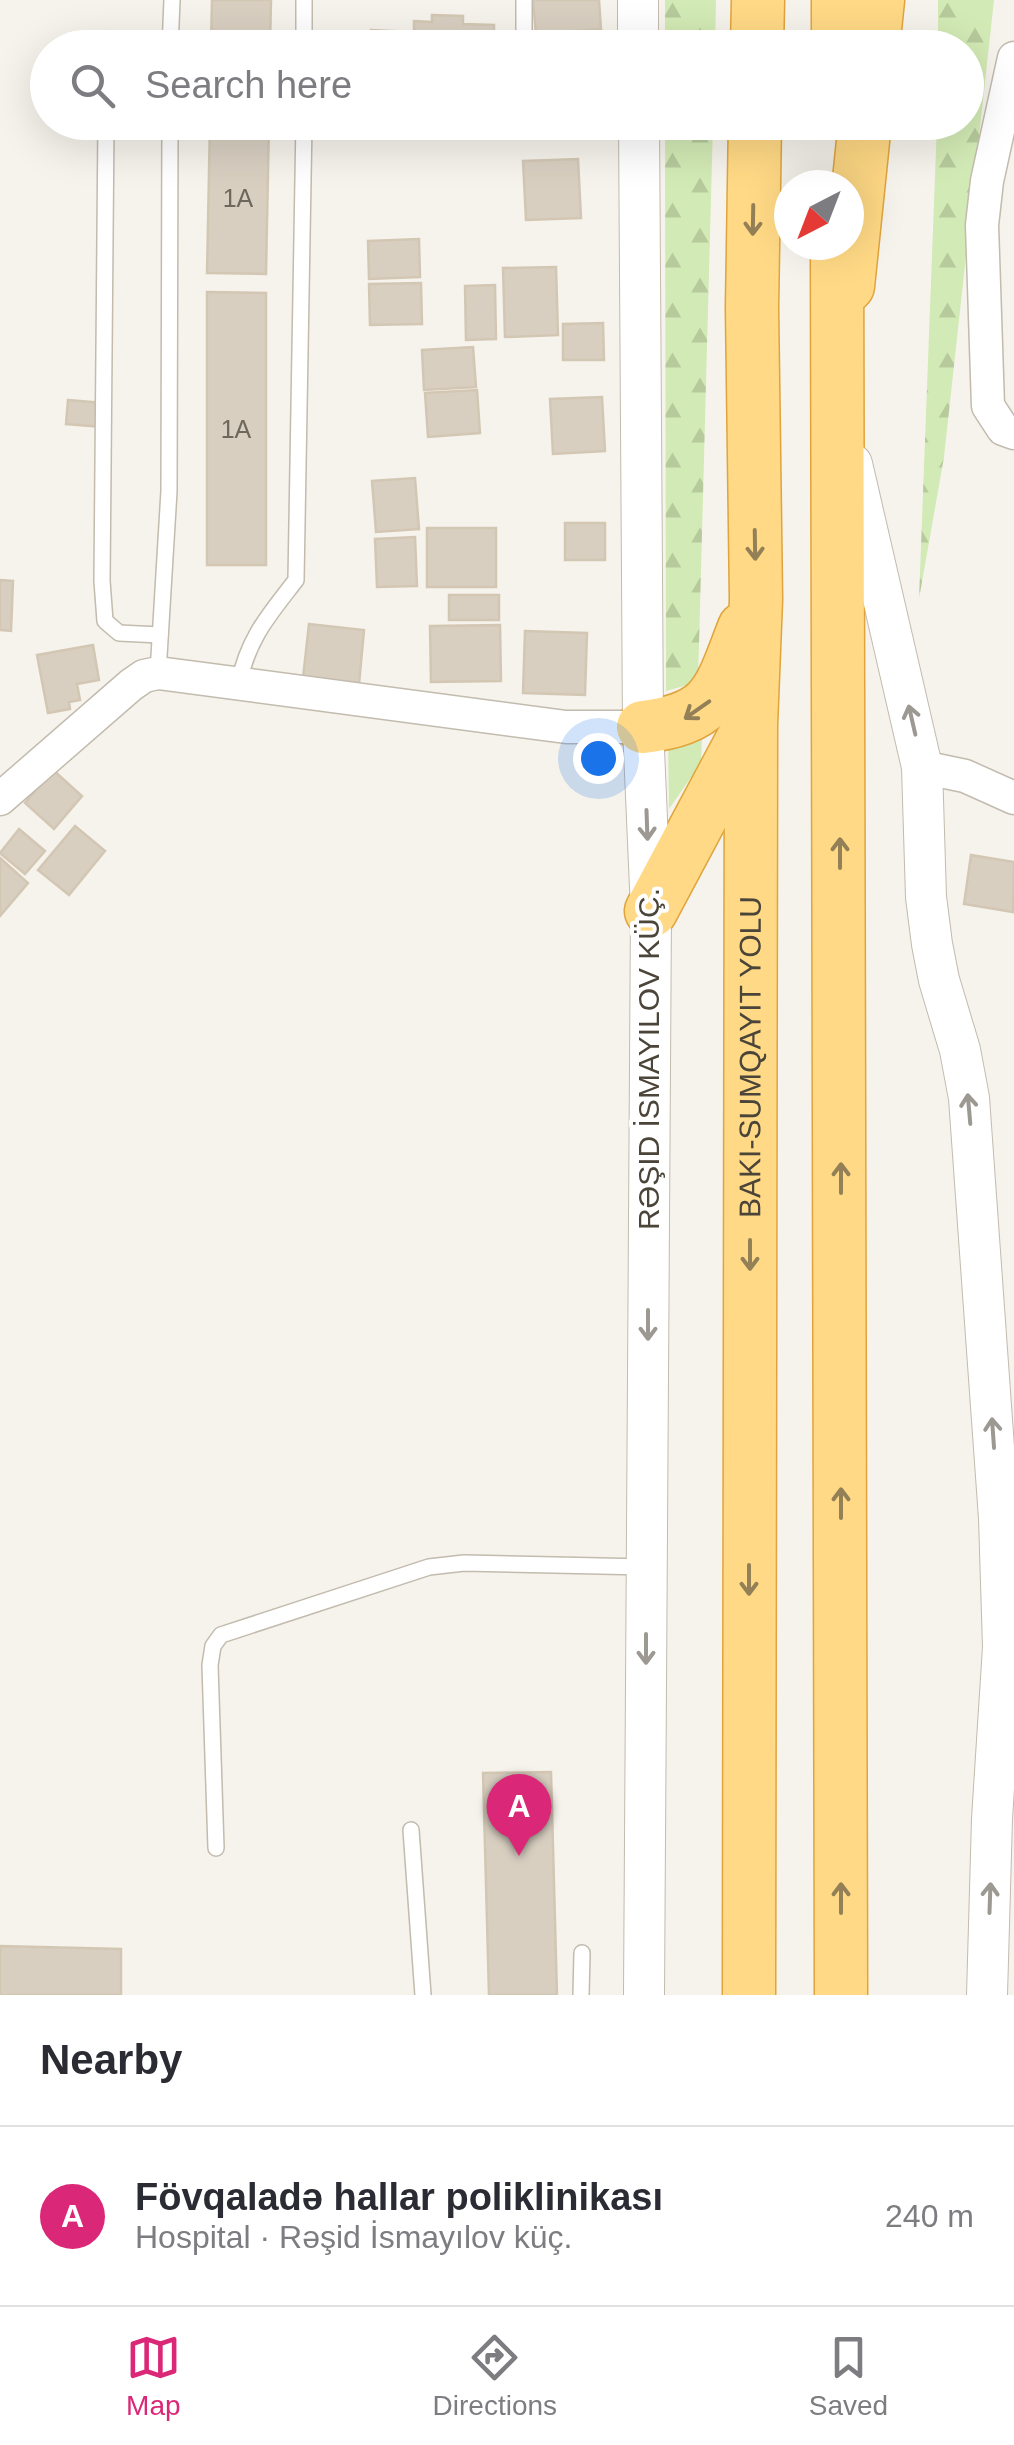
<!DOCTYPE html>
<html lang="en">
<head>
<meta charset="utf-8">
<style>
	:root { --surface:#fff; --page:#f7f7f7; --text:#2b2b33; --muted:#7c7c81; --line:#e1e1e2; --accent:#db2777 }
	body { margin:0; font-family:Helvetica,sans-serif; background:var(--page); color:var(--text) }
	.compass { position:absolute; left:774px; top:170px; width:90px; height:90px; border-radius:50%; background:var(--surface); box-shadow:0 10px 40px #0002; rotate:222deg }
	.you { position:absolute; left:598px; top:758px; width:35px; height:35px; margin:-25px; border:8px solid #fff; border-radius:50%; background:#1a73e8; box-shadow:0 0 0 15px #1a73e833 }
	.badge { display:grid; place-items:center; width:65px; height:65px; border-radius:50%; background:var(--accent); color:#fff; font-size:32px; font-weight:700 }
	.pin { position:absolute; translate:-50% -82px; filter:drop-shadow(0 2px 5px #0008) }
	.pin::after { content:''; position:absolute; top:52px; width:35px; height:30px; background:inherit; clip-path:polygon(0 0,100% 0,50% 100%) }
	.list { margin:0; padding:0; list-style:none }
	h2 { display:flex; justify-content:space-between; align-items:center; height:130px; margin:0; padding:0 40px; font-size:42px }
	h2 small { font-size:32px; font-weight:400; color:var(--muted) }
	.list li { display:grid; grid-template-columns:65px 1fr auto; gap:30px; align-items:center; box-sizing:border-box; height:180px; padding:0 40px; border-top:2px solid var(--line) }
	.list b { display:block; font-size:38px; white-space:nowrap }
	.list p { margin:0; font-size:32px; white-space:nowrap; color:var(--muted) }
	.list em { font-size:32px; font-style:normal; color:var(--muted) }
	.icon { flex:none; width:55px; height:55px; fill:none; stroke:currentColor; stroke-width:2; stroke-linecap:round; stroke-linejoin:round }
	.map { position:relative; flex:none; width:1014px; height:1995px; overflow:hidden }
	.search { position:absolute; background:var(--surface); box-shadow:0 10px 40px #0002; left:30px; right:30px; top:30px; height:110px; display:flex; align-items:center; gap:25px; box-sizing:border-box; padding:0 35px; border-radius:55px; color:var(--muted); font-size:38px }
	.sheet { height:310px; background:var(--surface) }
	nav { display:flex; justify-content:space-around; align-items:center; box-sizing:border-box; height:140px; border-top:2px solid var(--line); background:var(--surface); font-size:28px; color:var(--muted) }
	nav a { display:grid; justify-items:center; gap:5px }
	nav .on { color:var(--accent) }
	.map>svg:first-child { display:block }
	.grass { fill:#d2eab5 }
	.forest { fill:url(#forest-firs) }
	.building { fill:#d8cfc1; stroke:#d3c7b4; stroke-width:2.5 }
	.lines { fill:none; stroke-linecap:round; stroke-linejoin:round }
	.service-casing { stroke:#c2bbae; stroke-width:18 }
	.minor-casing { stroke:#c2bbae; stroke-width:35 }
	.tertiary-casing { stroke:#c2bbae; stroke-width:42 }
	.trunk-casing { stroke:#e0a43c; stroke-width:55 }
	.service { stroke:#fff; stroke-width:15 }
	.minor { stroke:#fff; stroke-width:32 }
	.tertiary { stroke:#fff; stroke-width:40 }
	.trunk { stroke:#ffd985; stroke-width:52 }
	.oneway { stroke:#938057 }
	.oneway2 { stroke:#9c9892 }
	.labels { text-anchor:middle; stroke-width:8; stroke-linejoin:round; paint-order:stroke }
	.number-label { font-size:25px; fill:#6e675b }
	.street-label { font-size:30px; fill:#4b4439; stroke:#fff }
</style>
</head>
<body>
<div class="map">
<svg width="1014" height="1995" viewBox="0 0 1014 1995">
	<defs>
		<pattern id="forest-firs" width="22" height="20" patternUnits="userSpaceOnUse" patternTransform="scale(2.5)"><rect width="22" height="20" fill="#d2eab5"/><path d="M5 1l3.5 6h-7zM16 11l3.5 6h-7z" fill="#b6ca9c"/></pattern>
	</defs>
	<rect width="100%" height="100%" fill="#f6f3ec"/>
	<path class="grass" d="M668 737H702L701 763 669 809Z"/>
	<g class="forest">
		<path d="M665 0H716L715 47H665Z"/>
		<path d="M938 0H994L944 457 919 599 937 123 966 122V48L938 47Z"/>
		<path d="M665 123H713L698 682 666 691Z"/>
	</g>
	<g class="building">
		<path d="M212 0H271L270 48H211Z"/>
		<path d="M533 0H599L601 29 536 34Z"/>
		<path d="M432 15 463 16V24L494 25V33L517 34 516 48H370L371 30 414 32V21L432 22Z"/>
		<path d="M600 37 601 48H532V40Z"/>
		<path d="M210 122H269L266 274 207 273Z"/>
		<path d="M578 159 581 218 526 220 523 161Z"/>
		<path d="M419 239 420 277 369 279 368 241Z"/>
		<path d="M556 267 558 335 505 337 503 268Z"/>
		<path d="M421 283 422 324 370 325 369 284Z"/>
		<path d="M495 285 496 339 466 340 465 286Z"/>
		<path d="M207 292 266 293V565H207Z"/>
		<path d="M603 323 604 360H563V324Z"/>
		<path d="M473 347 476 387 424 390 422 350Z"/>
		<path d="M477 390 480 433 428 437 425 393Z"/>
		<path d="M602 397 605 451 553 454 550 399Z"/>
		<path d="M68 400 103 403 102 427 66 424Z"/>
		<path d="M415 478 419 529 376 532 372 481Z"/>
		<rect x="565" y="523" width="40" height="37"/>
		<rect x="427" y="528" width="69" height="59"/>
		<path d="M415 537 417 586 377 587 375 539Z"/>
		<path d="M0 580 13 581 11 631 0 630Z"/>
		<rect x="449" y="595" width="50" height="25"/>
		<path d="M309 624 364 630 359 684 303 678Z"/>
		<path d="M500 625 501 681 431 682 430 626Z"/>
		<path d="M525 631 587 633 585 695 523 693Z"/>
		<path d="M93 645 99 680 77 684 80 700 69 702 70 709 48 713 37 655Z"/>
		<path d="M53 770 82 796 54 829 25 803Z"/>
		<path d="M75 826 105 851 69 895 38 870Z"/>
		<path d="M19 829 45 851 25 874 0 853Z"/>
		<path d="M971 855 1014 862 1013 912 964 904Z"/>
		<path d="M0 858 28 883 0 916Z"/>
		<path d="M551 1772 557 1995H489L483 1773Z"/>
		<path d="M0 1946 121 1949V1995H0Z"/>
	</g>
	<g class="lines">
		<defs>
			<g id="service">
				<path d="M304 0V48"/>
				<path d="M170 48 172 0"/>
				<path d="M524 48V0"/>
				<path d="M106 122 102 581 105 621 119 633 160 635"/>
				<path d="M158 673 169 491 170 122"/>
				<path d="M239 683C248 638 269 615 296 580L304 122"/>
				<path d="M411 1830 423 1995"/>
				<path d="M216 1848 210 1665 213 1646 221 1635 429 1567 464 1563 646 1567"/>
				<path d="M581 1995 582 1953"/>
			</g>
			<g id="minor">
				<path d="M1014 58 987 181 982 225 988 406 1003 429 1014 433"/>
				<path d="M922 767 965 776 1014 798"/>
				<path d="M0 799 131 685 144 676 158 673 566 727H643"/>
			</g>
			<g id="tertiary">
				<path d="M638 0V48"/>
				<path d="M639 122 643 727 651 911 644 1995"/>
				<path d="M852 464 922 767 926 897 932 944 939 980 960 1050 969 1098 999 1518 1003 1647 992 1819 987 1995"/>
			</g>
			<g id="trunk">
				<path d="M757 48 758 0"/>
				<path d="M838 48V0"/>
				<path d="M873 48 878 0"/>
				<path d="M837 245 841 1995"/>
				<path d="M848 286 865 122"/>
				<path d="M643 727C717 718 719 691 744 628"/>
				<path d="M651 911 747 731"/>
				<path id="s1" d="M749 1995 751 725 756 599 752 308 755 122"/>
			</g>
		</defs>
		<use href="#service" class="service-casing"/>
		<use href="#minor" class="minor-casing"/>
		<use href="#tertiary" class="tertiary-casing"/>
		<use href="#trunk" class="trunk-casing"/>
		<use href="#service" class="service"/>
		<use href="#minor" class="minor"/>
		<use href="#tertiary" class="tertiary"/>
		<use href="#trunk" class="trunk"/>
	</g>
	<defs><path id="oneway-shaft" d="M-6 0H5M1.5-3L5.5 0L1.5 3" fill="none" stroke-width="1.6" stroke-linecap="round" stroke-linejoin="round" transform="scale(2.5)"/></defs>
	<g class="oneway">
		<use href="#oneway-shaft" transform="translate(753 220) rotate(91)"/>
		<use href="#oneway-shaft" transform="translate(755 545) rotate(89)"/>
		<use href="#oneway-shaft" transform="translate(697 710) rotate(145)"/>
		<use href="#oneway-shaft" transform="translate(840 853) rotate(-90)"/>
		<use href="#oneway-shaft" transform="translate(841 1178) rotate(-90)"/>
		<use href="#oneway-shaft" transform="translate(750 1255) rotate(90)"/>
		<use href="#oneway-shaft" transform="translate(841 1503) rotate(-90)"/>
		<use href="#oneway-shaft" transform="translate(749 1580) rotate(90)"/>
		<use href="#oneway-shaft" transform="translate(841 1898) rotate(-90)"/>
	</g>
	<g class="oneway2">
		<use href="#oneway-shaft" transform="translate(912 720) rotate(-103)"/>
		<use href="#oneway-shaft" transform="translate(647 825) rotate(88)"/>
		<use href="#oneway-shaft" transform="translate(969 1109) rotate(-95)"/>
		<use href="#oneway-shaft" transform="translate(648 1325) rotate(90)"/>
		<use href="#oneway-shaft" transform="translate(993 1433) rotate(-94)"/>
		<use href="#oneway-shaft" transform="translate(646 1649) rotate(90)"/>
		<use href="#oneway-shaft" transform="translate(990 1898) rotate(-88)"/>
	</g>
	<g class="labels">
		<g class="number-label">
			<text x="238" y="207">1A</text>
			<text x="236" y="438">1A</text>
		</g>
		<g class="street-label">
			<text transform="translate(649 1059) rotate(-90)" y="10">RƏŞID İSMAYILOV KÜÇ.</text>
			<text dy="10" stroke="none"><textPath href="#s1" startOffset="938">BAKI-SUMQAYIT YOLU</textPath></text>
		</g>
	</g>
</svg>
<svg class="compass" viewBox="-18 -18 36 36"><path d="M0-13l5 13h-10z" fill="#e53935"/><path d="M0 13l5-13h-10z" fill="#7c7c81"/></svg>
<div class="you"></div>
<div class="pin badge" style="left:519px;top:1856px">A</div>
<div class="search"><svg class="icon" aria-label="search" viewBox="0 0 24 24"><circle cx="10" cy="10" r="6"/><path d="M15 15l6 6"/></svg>Search here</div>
</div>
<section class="sheet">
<h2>Nearby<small></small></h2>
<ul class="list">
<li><span class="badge">A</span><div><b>Fövqaladə hallar poliklinikası</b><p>Hospital · Rəşid İsmayılov küç.</p></div><em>240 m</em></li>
</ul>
</section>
<nav>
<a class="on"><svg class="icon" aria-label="map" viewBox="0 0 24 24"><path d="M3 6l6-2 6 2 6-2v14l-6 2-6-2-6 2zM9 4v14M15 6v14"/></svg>Map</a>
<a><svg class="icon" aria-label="directions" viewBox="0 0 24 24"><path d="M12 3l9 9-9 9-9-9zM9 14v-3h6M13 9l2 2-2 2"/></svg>Directions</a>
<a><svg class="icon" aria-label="saved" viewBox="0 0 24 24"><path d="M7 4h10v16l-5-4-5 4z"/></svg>Saved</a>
</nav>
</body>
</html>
